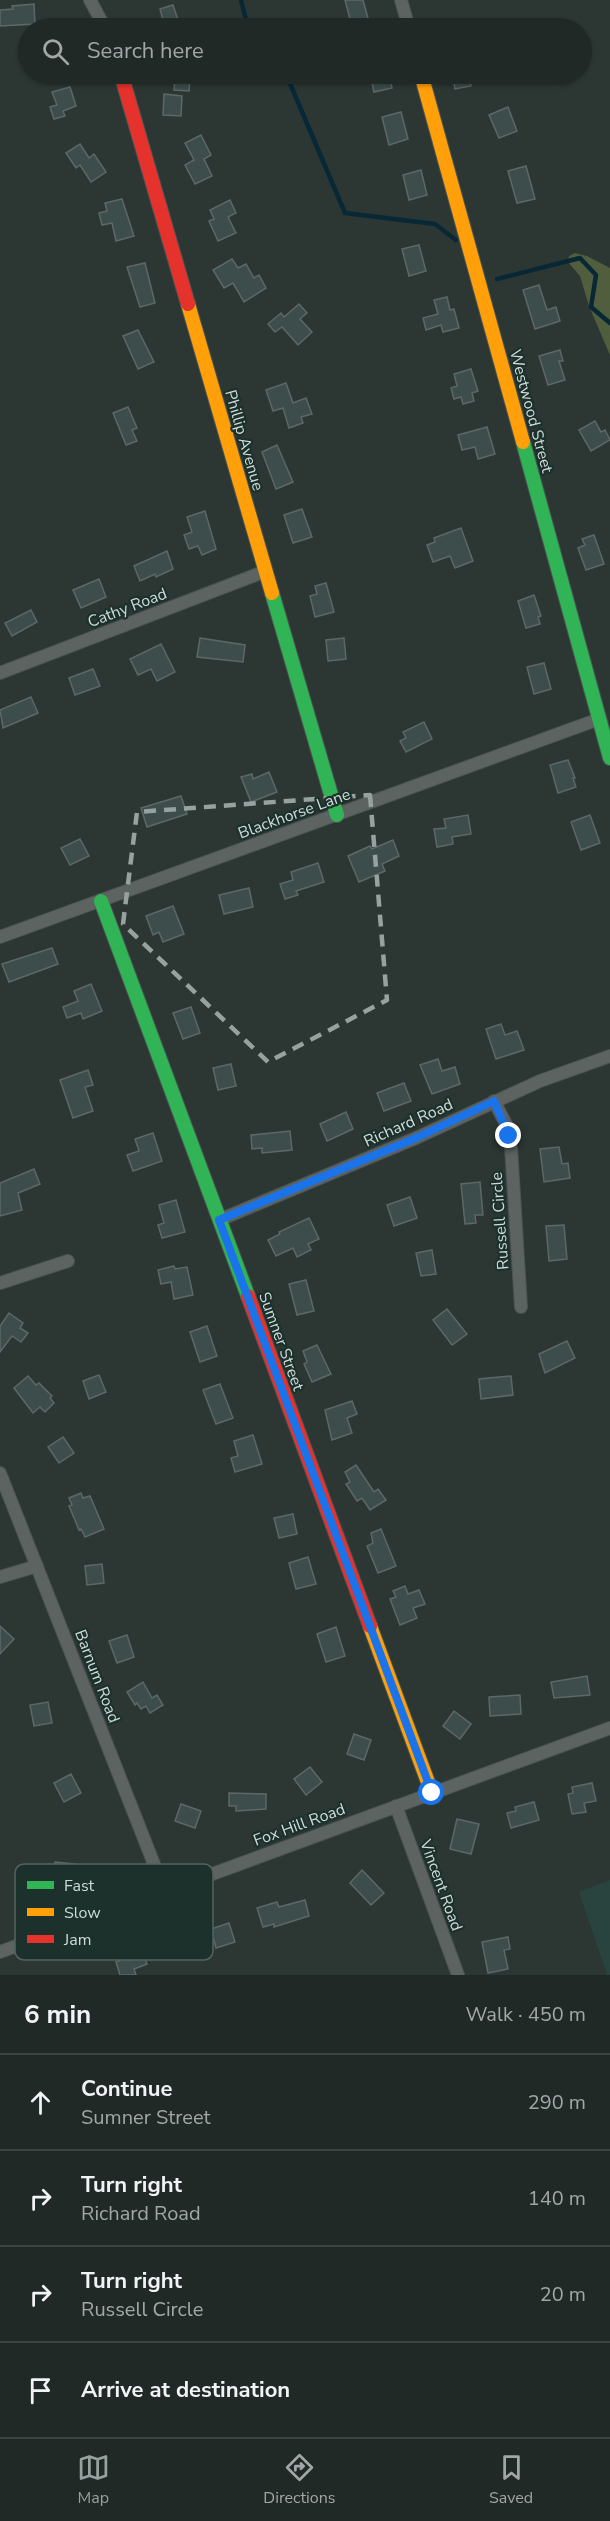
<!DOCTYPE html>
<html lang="en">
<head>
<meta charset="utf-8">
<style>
	:root { --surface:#212927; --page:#2d3533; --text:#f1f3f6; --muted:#a2a6a7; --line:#3e4544; --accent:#96a29f }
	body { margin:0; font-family:"Nunito Sans",sans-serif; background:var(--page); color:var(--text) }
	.stop { position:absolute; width:18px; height:18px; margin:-14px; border:4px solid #1a73e8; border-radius:50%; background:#fff }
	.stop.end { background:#1a73e8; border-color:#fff; box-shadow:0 2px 6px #0008 }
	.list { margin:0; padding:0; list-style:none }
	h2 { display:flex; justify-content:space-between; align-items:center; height:78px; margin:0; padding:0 24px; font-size:26px }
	h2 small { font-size:20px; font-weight:400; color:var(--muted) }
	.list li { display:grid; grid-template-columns:39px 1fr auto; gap:18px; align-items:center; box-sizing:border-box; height:96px; padding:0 24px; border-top:2px solid var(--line) }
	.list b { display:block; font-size:22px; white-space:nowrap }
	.list p { margin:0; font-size:20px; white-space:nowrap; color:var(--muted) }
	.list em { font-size:20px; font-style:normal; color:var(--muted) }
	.icon { flex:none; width:33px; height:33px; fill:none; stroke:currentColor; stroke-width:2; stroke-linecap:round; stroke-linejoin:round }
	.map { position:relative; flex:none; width:610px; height:1975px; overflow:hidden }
	.search { position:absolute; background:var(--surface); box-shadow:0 2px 4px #0004; left:18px; right:18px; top:18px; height:66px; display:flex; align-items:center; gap:15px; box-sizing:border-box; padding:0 21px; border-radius:33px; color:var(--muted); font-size:22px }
	.sheet { height:462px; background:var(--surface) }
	nav { display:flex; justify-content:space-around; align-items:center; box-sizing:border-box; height:84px; border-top:2px solid var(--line); background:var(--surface); font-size:16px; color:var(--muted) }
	nav a { display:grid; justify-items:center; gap:3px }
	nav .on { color:var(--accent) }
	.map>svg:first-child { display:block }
	.built { fill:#29433e }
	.green { fill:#515e3e }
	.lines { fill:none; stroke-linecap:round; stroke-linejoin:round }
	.stream { stroke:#082835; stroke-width:4.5 }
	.building { fill:#3d4d4c; stroke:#5e6767; stroke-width:1.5 }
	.street-casing { stroke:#495351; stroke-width:14 }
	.fast-casing { stroke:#495351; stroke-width:16 }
	.slow-casing { stroke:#495351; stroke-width:16 }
	.jam-casing { stroke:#495351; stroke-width:16 }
	.street { stroke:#5c6361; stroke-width:12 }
	.fast { stroke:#30b455; stroke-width:14 }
	.slow { stroke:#ff9f0a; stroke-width:14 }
	.jam { stroke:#e5322d; stroke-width:14 }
	.route { stroke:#1a73e8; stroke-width:8 }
	.marked { fill:none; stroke:#96a29f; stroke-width:4.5; stroke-dasharray:12 8; stroke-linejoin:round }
	.labels { text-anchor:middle; stroke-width:4.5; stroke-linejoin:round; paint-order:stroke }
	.street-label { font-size:16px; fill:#cfdbd8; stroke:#1d312c }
	.key { fill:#1d312c; stroke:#526460; stroke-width:1.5 }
	.key-label { font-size:16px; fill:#cfdbd8 }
</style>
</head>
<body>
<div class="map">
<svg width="610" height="1975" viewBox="0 0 610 1975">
	<rect width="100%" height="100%" fill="#2c3734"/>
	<path class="built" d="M610 1880V1975H607L579 1892Z"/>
	<path class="green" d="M575 253 587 256 610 268V355L589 306 580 276 568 262 569 256Z"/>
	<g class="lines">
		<g class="stream">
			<path d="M241 0 248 28"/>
			<path d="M286 74 345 213 435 224 456 240"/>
			<path d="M497 279 580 258 596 275 591 307 610 323"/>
		</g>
	</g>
	<g class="building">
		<path d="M345 0H363L369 22 352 27Z"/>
		<path d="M34 4 35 24 0 26V10L13 9 12 6Z"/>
		<path d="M173 5 178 20 164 24 160 9Z"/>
		<path d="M370 74H389L392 88 374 92Z"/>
		<path d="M452 74H468L471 86 455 89Z"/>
		<path d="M175 78 190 79 189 91 174 90Z"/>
		<path d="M70 87 76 106 63 111 65 116 54 119 50 107 57 105 52 92Z"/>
		<path d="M164 94 182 96 181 116 163 115Z"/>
		<path d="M508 107 517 131 499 138 489 115Z"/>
		<path d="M401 112 408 139 389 145 382 117Z"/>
		<path d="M201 135 211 155 204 159 212 176 195 184 185 165 194 160 185 143Z"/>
		<path d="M80 144 89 158 94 154 106 172 91 182 80 165 76 168 66 153Z"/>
		<path d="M526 166 535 199 517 203 508 171Z"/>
		<path d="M421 170 427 195 409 200 403 175Z"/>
		<path d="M122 199 134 236 116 241 112 223 102 225 99 213 107 211 105 203Z"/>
		<path d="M230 200 236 213 228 217 236 233 218 241 209 221 214 219 210 210Z"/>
		<path d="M419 245 426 271 409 276 402 249Z"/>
		<path d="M232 259 238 268 246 264 254 278 259 275 266 288 244 302 233 283 224 288 213 270Z"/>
		<path d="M145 263 155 303 140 307 127 267Z"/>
		<path d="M539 285 547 310 556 307 560 321 535 329 523 290Z"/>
		<path d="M447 297 450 310 454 309 459 328 443 332 441 325 426 330 423 318 438 314 434 300Z"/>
		<path d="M299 304 307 313 300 319 312 332 298 345 282 327 275 332 268 324 281 313 284 317Z"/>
		<path d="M138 330 154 362 138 369 123 336Z"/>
		<path d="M560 350 563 361H559L565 380 548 385 539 356Z"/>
		<path d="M471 369 478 391 472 393 474 401 463 404 461 397 454 399 451 388 457 386 454 374Z"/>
		<path d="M286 383 293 403 306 398 312 414 301 417 303 423 289 428 283 408 273 411 266 390Z"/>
		<path d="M128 407 137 428 132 430 137 441 126 445 113 413Z"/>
		<path d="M595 421 601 432 605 430 610 440 591 451 579 430Z"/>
		<path d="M487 427 495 454 478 459 475 447 462 450 458 435Z"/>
		<path d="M277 445 293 482 276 489 262 452Z"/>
		<path d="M302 509 312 537 293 543 284 515Z"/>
		<path d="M205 511 216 549 202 555 198 546 189 549 184 535 192 532 187 517Z"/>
		<path d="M461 528 473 561 455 568 450 556 433 562 427 545 435 542 434 538Z"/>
		<path d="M594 535 604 564 586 570 578 548 585 545 582 539Z"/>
		<path d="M167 551 173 569 156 577 155 574 140 581 134 566Z"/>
		<path d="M99 579 106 597 81 608 73 590Z"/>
		<path d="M326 583 334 612 315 617 310 596 317 594 315 586Z"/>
		<path d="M534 595 541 616 538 617 540 624 526 628 518 601Z"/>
		<path d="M31 610 37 622 12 636 5 623Z"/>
		<path d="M200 638 245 645 243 662 197 657Z"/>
		<path d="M344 638 346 659 328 661 326 640Z"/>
		<path d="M161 644 175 672 157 681 151 669 138 675 130 659Z"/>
		<path d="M544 663 551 689 534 694 527 667Z"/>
		<path d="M93 669 100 686 75 695 69 678Z"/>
		<path d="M31 697 38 713 3 728 0 710Z"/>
		<path d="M424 722 432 739 406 752 400 741 406 738 403 732Z"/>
		<path d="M568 760 575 778H573L576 787 558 793 550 765Z"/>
		<path d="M269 772 277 792 251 802 241 777 252 774 253 779Z"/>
		<path d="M181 796 187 814 147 827 141 808Z"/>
		<path d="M468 815 471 834 452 837 453 844 437 847 434 829 446 828 444 819Z"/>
		<path d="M590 815 600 843 581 850 571 822Z"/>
		<path d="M80 839 89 856 70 865 61 848Z"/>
		<path d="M393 840 399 856 382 864 385 871 359 882 348 856 370 846 372 849Z"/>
		<path d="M318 863 324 882 296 891 298 895 285 899 280 884 293 880 291 872Z"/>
		<path d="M249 888 253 907 224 914 219 895Z"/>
		<path d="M173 906 184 934 163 942 159 932 153 935 146 916Z"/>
		<path d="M52 948 58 964 9 982 2 964Z"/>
		<path d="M91 984 102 1011 83 1019 81 1013 67 1018 63 1007 78 1001 74 991Z"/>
		<path d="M191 1007 200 1033 183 1039 173 1013Z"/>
		<path d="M501 1024 505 1035 517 1031 524 1050 496 1059 486 1029Z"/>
		<path d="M438 1059 442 1071 455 1067 460 1084 432 1094 420 1065Z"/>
		<path d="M231 1064 236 1086 218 1090 213 1068Z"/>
		<path d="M88 1070 93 1085 85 1087 93 1111 73 1118 60 1080Z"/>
		<path d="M404 1083 411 1101 384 1111 377 1093Z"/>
		<path d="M346 1112 353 1129 327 1141 320 1124Z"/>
		<path d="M290 1131 292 1150 262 1153V1148L252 1149 251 1135Z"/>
		<path d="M153 1133 162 1161 133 1171 127 1155 139 1151 135 1139Z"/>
		<path d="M559 1147 562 1164 568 1163 570 1178 544 1182 540 1149Z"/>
		<path d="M34 1169 40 1184 18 1193 22 1210 0 1216V1183Z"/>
		<path d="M480 1182 483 1215H475L476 1223 465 1224 461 1184Z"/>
		<path d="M410 1197 417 1218 394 1226 387 1205Z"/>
		<path d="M176 1200 185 1232 162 1238 158 1225 164 1223 159 1205Z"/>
		<path d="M309 1218 319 1239 308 1244 311 1250 297 1257 293 1248 276 1256 268 1240 280 1234 279 1232Z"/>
		<path d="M564 1225 567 1259 549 1261 546 1226Z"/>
		<path d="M432 1250 436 1274 421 1276 416 1253Z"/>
		<path d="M174 1266 175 1269 187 1267 193 1295 174 1299 171 1282 161 1284 158 1270Z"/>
		<path d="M306 1280 314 1311 297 1315 289 1284Z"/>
		<path d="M447 1309 467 1334 452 1345 433 1320Z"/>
		<path d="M9 1313 23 1323 20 1328 28 1333 21 1342 12 1336 0 1352V1326Z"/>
		<path d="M207 1326 217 1356 200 1362 190 1332Z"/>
		<path d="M567 1341 575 1358 545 1373 539 1354Z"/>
		<path d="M317 1345 331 1374 312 1382 304 1364 307 1362 303 1351Z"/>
		<path d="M99 1375 106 1392 89 1399 83 1381Z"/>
		<path d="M28 1376 36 1385 39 1383 52 1396 50 1398 54 1403 45 1412 40 1407 33 1413 14 1388Z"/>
		<path d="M511 1376 513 1395 481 1399 479 1379Z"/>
		<path d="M220 1384 233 1418 216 1424 203 1390Z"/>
		<path d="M352 1401 357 1414 347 1418 352 1433 332 1440 325 1410Z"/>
		<path d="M253 1435 262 1464 235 1472 231 1458 238 1456 234 1441Z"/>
		<path d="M63 1437 74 1453 59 1463 48 1447Z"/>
		<path d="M356 1465 374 1492 378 1489 386 1500 370 1510 362 1498 357 1501 346 1484 350 1482 345 1472Z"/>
		<path d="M81 1493 83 1498 90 1496 104 1529 85 1537 81 1529 79 1530 69 1506 72 1505 69 1498Z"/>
		<path d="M293 1514 297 1534 279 1538 274 1518Z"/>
		<path d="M381 1529 396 1566 378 1573 367 1546 373 1543 371 1533Z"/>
		<path d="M308 1557 316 1584 296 1589 289 1563Z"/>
		<path d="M102 1564 104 1583 87 1585 85 1566Z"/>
		<path d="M405 1586 408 1594 419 1590 425 1604 413 1608 417 1618 400 1625 390 1599 396 1597 393 1591Z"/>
		<path d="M0 1626 14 1639 0 1654Z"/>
		<path d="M336 1627 345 1656 326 1662 317 1634Z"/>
		<path d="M127 1635 134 1657 117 1663 109 1641Z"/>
		<path d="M587 1676 590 1695 554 1698 551 1682Z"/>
		<path d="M143 1682 152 1698 157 1695 163 1705 150 1713 146 1706 141 1709 137 1703 135 1705 127 1692Z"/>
		<path d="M520 1695 521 1714 490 1716 489 1697Z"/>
		<path d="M48 1702 52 1723 34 1726 30 1705Z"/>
		<path d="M454 1711 471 1724 460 1739 443 1726Z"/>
		<path d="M354 1734 371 1740 364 1760 347 1754Z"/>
		<path d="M310 1767 322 1782 306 1795 294 1779Z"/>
		<path d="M71 1774 81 1793 64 1802 54 1783Z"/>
		<path d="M592 1783 596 1801 584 1803 586 1812 572 1814 568 1794 573 1793 572 1787Z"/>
		<path d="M229 1793 266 1794V1809L236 1811V1806H229Z"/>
		<path d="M534 1802 539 1820 511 1828 507 1813 516 1811 515 1807Z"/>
		<path d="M181 1804 201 1811 195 1828 175 1821Z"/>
		<path d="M457 1819 479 1824 471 1854 450 1849Z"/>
		<path d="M55 1862 74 1864 71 1886 52 1884Z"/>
		<path d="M362 1870 384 1893 371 1905 350 1883Z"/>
		<path d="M305 1900 309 1916 274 1927V1924L263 1927 257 1908 277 1902 279 1907Z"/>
		<path d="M208 1921 211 1929 229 1923 235 1942 216 1948 214 1940 194 1947 188 1928Z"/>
		<path d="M508 1937 510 1949 504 1950 508 1969 488 1973 482 1942Z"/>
		<path d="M141 1947 147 1964 134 1969 136 1975H120L116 1962 123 1959 121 1955Z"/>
	</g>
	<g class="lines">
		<defs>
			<g id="street">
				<path d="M90 0 105 28"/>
				<path d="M401 0 409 28"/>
				<path d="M0 673 266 571"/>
				<path d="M0 937 599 719"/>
				<path d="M494 1101 508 1128 511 1147 521 1307"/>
				<path d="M219 1220 416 1138 540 1081 610 1056"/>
				<path d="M0 1283 68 1261"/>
				<path d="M0 1473 165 1892"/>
				<path d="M0 1577 37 1566"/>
				<path d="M396 1806 458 1975"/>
				<path d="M0 1952 610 1728"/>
			</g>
			<g id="fast">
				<path d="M523 442 610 758"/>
				<path d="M272 593 337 815"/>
				<path d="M101 901 248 1296"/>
			</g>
			<g id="slow">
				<path d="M421 74 523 442"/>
				<path d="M188 304 272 593"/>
				<path d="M370 1626 432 1793"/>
			</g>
			<g id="jam">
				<path d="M121 74 188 304"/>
				<path d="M248 1296 370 1626"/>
			</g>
		</defs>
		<use href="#street" class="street-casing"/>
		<use href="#fast" class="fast-casing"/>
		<use href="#slow" class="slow-casing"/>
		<use href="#jam" class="jam-casing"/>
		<use href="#street" class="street"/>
		<use href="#fast" class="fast"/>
		<use href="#slow" class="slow"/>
		<use href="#jam" class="jam"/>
	</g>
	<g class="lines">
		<path class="route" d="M432 1793 219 1220 416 1138 494 1101 509 1136"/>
	</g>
	<path class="marked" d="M370 795 387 1000 268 1062 123 924 137 812Z"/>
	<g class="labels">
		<g class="street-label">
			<text transform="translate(532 411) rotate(75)" y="6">Westwood Street</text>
			<text transform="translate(245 440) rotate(74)" y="6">Phillip Avenue</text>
			<text transform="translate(127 607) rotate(-21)" y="6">Cathy Road</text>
			<text transform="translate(294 813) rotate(-20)" y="6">Blackhorse Lane</text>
			<text transform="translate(408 1122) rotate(-24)" y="6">Richard Road</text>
			<text transform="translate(499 1221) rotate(-94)" y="6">Russell Circle</text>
			<text transform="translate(282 1341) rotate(70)" y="6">Sumner Street</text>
			<text transform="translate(98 1676) rotate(69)" y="6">Barnum Road</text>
			<text transform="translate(299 1824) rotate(-20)" y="6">Fox Hill Road</text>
			<text transform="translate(442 1885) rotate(70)" y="6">Vincent Road</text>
		</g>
	</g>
	<rect x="15" y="1864" width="198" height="96" rx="9" class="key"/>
	<rect x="27" y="1881" width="27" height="8" fill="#30b455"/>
	<rect x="27" y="1908" width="27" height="8" fill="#ff9f0a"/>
	<rect x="27" y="1935" width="27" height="8" fill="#e5322d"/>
	<g class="key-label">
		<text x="64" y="1891">Fast</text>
		<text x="64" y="1918">Slow</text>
		<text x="64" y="1945">Jam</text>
	</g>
</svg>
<div class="stop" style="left:432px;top:1793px"></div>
<div class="stop end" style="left:509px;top:1136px"></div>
<div class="search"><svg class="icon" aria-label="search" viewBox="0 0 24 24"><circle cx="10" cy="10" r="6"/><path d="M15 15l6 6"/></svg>Search here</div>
</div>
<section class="sheet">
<h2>6 min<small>Walk · 450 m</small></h2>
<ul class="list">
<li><svg class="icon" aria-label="ahead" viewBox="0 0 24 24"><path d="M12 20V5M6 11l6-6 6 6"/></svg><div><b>Continue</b><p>Sumner Street</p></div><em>290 m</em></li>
<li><svg class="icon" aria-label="right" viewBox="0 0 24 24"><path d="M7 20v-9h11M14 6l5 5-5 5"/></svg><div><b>Turn right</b><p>Richard Road</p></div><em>140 m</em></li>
<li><svg class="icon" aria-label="right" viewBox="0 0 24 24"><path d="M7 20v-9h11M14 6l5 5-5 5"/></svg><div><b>Turn right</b><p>Russell Circle</p></div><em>20 m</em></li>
<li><svg class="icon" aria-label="arrive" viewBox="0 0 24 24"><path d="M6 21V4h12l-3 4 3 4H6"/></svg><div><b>Arrive at destination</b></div></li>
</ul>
</section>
<nav>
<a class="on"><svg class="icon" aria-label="map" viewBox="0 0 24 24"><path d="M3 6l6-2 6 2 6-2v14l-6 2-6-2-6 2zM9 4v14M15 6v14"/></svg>Map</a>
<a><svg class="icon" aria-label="directions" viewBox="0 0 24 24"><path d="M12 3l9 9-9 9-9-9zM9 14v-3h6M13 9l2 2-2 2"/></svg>Directions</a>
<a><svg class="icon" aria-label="saved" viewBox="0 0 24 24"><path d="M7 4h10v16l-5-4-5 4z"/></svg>Saved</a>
</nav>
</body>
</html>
